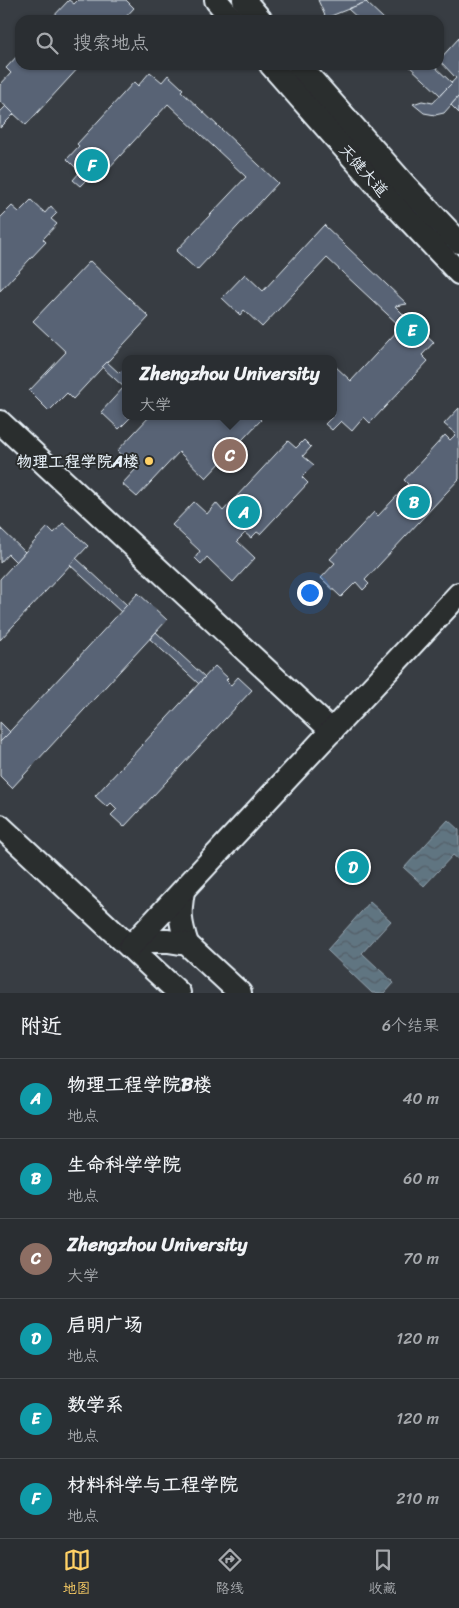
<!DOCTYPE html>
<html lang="zh">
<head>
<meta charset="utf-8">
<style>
	:root { --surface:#2a2e32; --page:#32363a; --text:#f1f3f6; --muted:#a5a8ac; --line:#464a4d; --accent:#ffd166 }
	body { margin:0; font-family:Sriracha,"LXGW WenKai TC",sans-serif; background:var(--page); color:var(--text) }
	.you { position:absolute; left:309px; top:592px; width:18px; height:18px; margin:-12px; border:4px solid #fff; border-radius:50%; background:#1a73e8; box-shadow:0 0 0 8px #1a73e833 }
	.badge { display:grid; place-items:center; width:32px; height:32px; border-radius:50%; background:var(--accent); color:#fff; font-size:16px; font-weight:700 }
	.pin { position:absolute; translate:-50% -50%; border:2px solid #fff; box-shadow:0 1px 5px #0006 }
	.popup { position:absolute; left:122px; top:355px; width:215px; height:65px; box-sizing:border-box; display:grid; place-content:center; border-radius:10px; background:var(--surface); filter:drop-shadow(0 1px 4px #0005); font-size:16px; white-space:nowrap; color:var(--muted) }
	.popup b { font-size:19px; color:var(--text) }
	.popup::after { content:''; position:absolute; left:50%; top:100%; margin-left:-10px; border:10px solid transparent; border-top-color:var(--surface) }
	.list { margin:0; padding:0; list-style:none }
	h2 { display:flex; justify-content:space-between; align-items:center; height:65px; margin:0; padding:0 20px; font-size:21px }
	h2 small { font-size:16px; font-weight:400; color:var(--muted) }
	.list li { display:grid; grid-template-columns:32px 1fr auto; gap:15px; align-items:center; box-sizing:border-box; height:80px; padding:0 20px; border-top:1px solid var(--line) }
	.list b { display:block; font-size:19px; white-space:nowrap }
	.list p { margin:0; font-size:16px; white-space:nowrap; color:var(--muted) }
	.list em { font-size:16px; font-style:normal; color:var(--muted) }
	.icon { flex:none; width:28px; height:28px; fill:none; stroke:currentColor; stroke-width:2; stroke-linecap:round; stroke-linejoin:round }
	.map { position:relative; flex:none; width:459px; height:993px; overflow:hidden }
	.search { position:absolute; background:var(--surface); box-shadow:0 1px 4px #0004; left:15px; right:15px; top:15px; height:55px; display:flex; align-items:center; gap:12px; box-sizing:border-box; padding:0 18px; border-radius:15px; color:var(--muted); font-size:19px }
	.sheet { height:545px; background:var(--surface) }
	nav { display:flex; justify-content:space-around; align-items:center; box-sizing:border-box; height:70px; border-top:1px solid var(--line); background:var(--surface); font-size:14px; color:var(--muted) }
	nav a { display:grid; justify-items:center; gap:2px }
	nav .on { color:var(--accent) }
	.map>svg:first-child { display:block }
	.water { fill:url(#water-waves); stroke:#96a6b1 }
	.building { fill:#596374; stroke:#e8f1f8 }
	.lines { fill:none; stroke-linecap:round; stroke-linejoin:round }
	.minor-casing { stroke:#e8f1f8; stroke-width:26 }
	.minor { stroke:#2a2d2e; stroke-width:22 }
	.poi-dot { fill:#ffd166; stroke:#2a2d2e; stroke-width:2 }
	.labels { text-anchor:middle; stroke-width:4; stroke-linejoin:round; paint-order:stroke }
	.street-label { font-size:16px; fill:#e8f1f8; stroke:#2a2d2e }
	.poi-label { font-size:16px; font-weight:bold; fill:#e8f1f8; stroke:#2a2d2e; text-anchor:end }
</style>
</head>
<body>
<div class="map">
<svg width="459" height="993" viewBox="0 0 459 993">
	<defs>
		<pattern id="water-waves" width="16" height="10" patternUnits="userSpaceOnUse" patternTransform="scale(1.25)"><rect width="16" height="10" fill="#607481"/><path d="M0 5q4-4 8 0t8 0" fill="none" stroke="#535e66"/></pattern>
	</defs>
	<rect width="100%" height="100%" fill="#383d43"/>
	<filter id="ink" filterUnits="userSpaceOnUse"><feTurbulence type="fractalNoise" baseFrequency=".02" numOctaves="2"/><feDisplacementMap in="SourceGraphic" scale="10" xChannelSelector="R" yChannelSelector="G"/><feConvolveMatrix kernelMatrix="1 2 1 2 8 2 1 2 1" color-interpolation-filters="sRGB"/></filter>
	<g filter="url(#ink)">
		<g class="water">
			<path d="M448 820 459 830V860L453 855 424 886 404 868Z"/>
			<path d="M370 902 391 921 362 953 394 983 385 993H372L327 950Z"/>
		</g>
		<g class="building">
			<path d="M69 0 74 4 78 0H126L134 8 123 20H50Z"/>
			<path d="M318 0H371L326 18Z"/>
			<path d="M366 2 385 20H360L348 9Z"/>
			<path d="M459 38V96L444 113 435 115 424 113 413 104 422 101 433 103 456 78 439 60Z"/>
			<path d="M20 53V65H81L26 125 0 101V85L11 73 6 68Z"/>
			<path d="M408 65H433L452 83 440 95Z"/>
			<path d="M150 72 162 82 168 75 183 89 181 91 278 183 197 270 176 251 246 177 168 104 95 183 89 177 80 186 73 180 80 172 67 159 79 146 77 144 134 82 138 86Z"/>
			<path d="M459 96V113L451 105Z"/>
			<path d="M6 106 14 114 0 128V112Z"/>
			<path d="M31 200 45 213 51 206 57 213 51 219 57 224 43 239 46 242 0 291V218L12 206 19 212Z"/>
			<path d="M324 225 407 304 395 306 415 326 428 323 430 325 423 332 434 342 422 355 428 361 370 423 364 417 352 431 341 421 332 430 325 424 334 415V365L351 381 401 327 327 258 262 327 244 310 240 315 222 298 245 274 263 291Z"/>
			<path d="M90 261 149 317 73 399 67 393 49 411 29 391 66 352 33 321Z"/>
			<path d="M107 362 119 373 126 366V389L102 367Z"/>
			<path d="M124 387 126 389V416H132L119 429 101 412Z"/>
			<path d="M459 408V479L365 580 369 584 363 590 356 582 341 597 321 578 335 563 330 559 374 512 378 516 408 484 404 480 445 435 450 440 456 434 444 424Z"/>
			<path d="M150 416H257L261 420 206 478 179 452 137 497 122 484 136 469 117 451Z"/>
			<path d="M304 440 311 447 303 456 314 465 302 477 308 483 260 534 257 532 251 538 245 533 237 541 255 558 233 582 207 557 201 564 195 558 200 551 172 525 194 502 207 514 216 503 223 511 288 441 296 448Z"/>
			<path d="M63 523 88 546 0 640V579L48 527 54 533Z"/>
			<path d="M0 528 25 552 16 562 8 554 0 563Z"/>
			<path d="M76 558 127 605 121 612 70 565Z"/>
			<path d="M138 593 167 620 12 788 0 776V742Z"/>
			<path d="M156 632 205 677 199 684 150 639Z"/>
			<path d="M215 666 228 678 226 680 231 685 238 677 252 690 124 827 111 815 117 809 111 803 107 807 95 796Z"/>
			<path d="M0 722 10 732 0 742Z"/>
		</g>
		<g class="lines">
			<defs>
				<g id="minor">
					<path d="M216 0 233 20"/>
					<path d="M244 0 261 20"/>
					<path d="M271 65 390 200 459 273"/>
					<path d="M299 65 406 186 459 242"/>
					<path d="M0 422 332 731"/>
					<path d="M0 826 179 993"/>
					<path d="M183 891C179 914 180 922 187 944"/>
					<path d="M135 941H168L187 944 240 993"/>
					<path d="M130 947 459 594"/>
				</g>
			</defs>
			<use href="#minor" class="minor-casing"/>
			<use href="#minor" class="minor"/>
		</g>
	</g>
	<circle class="poi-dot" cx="149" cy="461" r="5"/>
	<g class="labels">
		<g class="street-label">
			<text transform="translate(364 170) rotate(48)" y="6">天健大道</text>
		</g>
		<g class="poi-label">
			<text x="139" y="467">物理工程学院A楼</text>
		</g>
	</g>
</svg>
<div class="you"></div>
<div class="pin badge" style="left:244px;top:512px;background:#0f9aa8">A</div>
<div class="pin badge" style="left:414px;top:502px;background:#0f9aa8">B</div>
<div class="pin badge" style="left:230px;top:455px;background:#8d6e63">C</div>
<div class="popup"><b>Zhengzhou University</b>大学</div>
<div class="pin badge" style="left:353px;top:867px;background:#0f9aa8">D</div>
<div class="pin badge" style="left:412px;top:330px;background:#0f9aa8">E</div>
<div class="pin badge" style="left:92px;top:165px;background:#0f9aa8">F</div>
<div class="search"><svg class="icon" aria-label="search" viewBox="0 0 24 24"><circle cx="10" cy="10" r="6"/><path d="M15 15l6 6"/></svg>搜索地点</div>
</div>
<section class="sheet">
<h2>附近<small>6个结果</small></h2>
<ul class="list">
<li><span class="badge" style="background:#0f9aa8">A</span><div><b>物理工程学院B楼</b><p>地点</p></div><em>40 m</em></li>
<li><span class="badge" style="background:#0f9aa8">B</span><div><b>生命科学学院</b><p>地点</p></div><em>60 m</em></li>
<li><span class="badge" style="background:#8d6e63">C</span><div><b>Zhengzhou University</b><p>大学</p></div><em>70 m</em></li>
<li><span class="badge" style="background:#0f9aa8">D</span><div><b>启明广场</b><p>地点</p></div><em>120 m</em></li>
<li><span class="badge" style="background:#0f9aa8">E</span><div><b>数学系</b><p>地点</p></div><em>120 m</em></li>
<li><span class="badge" style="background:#0f9aa8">F</span><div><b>材料科学与工程学院</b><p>地点</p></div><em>210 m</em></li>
</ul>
</section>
<nav>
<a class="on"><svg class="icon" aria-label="map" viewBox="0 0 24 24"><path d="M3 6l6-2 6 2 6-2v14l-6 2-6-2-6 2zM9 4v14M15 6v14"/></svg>地图</a>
<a><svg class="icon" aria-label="directions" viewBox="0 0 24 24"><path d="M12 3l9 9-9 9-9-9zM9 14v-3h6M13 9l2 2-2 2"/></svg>路线</a>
<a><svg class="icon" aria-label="saved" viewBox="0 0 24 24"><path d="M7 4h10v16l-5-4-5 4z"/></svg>收藏</a>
</nav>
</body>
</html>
